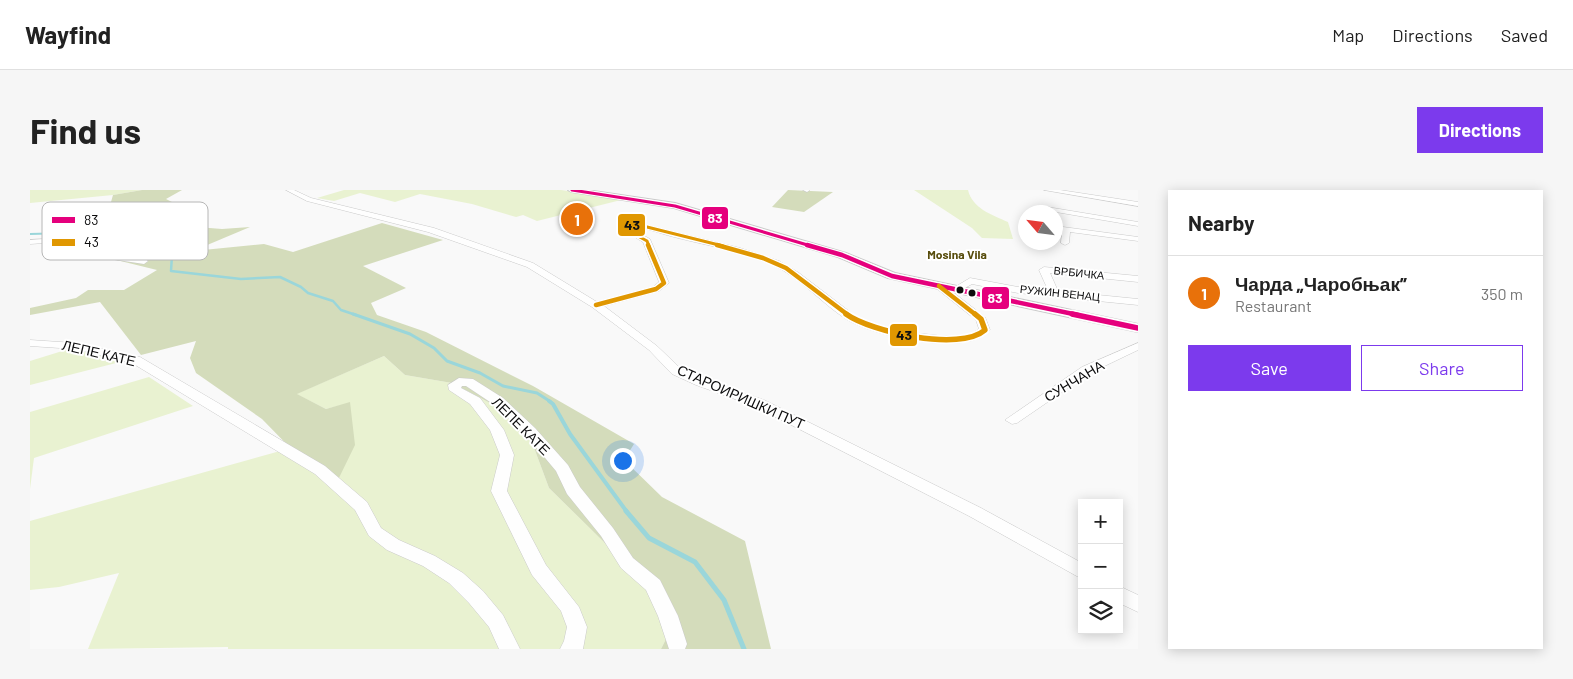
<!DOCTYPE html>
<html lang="en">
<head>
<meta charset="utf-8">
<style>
	:root { --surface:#fff; --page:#f6f6f6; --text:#222; --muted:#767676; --line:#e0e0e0; --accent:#7c3aed }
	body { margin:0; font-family:Barlow,sans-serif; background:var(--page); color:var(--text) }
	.controls { position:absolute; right:15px; bottom:15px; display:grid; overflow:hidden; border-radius:0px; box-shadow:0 2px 12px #0003 }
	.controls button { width:45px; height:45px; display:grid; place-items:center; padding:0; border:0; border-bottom:1px solid var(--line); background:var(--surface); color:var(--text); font:25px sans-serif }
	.compass { position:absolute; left:988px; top:15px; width:45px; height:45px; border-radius:50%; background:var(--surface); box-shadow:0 2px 12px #0003; rotate:298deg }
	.you { position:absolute; left:592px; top:270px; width:18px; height:18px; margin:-12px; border:4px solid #fff; border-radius:50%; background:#1a73e8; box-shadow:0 0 0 8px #1a73e833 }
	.badge { display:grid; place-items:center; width:32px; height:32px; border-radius:50%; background:var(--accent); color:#fff; font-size:16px; font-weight:700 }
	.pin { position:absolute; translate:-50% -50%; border:2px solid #fff; box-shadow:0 1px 5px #0006 }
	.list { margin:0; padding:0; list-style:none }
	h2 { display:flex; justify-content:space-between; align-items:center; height:65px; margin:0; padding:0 20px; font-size:21px }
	h2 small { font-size:16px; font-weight:400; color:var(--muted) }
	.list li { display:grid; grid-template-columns:32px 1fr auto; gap:15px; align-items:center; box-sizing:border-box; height:75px; padding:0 20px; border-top:1px solid var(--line) }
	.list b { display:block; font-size:19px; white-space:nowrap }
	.list p { margin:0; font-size:16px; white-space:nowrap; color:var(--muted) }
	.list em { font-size:16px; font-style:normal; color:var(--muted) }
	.actions { display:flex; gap:10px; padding:15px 20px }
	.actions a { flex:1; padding:11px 0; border:1px solid var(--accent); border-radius:0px; text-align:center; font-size:18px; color:var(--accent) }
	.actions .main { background:var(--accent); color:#fff }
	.icon { flex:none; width:28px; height:28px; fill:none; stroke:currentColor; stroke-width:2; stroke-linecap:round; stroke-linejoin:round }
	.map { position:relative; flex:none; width:1108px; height:459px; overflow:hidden; border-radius:0px }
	header { display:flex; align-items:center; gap:30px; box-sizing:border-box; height:70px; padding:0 25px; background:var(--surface); border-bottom:1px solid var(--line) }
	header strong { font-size:24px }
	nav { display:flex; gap:28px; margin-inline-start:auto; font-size:18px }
	.intro { display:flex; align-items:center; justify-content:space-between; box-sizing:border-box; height:120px; padding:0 30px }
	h1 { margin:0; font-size:35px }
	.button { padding:12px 22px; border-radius:0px; background:var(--accent); color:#fff; font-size:18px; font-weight:700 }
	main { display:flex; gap:30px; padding:0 30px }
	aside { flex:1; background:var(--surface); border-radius:0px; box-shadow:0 2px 12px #0003 }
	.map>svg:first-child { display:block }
	.green { fill:#e9f2d1 }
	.forest { fill:#d4dcbb }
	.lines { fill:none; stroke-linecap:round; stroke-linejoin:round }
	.stream-far4 { stroke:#9ad6da; stroke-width:2 }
	.stream-far3 { stroke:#9ad6da; stroke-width:2.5 }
	.stream-far2 { stroke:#9ad6da; stroke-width:3 }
	.stream-far1 { stroke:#9ad6da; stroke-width:4 }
	.stream { stroke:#9ad6da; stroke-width:5 }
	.minor-casing { stroke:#cacaca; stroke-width:1 }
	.tertiary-casing { stroke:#cacaca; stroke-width:2 }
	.minor { fill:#fefefe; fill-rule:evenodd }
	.tertiary { fill:#fefefe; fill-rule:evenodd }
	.bus-1-far2-casing { stroke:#fff; stroke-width:5 }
	.bus-1-far1-casing { stroke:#fff; stroke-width:7 }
	.bus-1-casing { stroke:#fff; stroke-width:9 }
	.bus-2-far2-casing { stroke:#fff; stroke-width:5 }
	.bus-2-far1-casing { stroke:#fff; stroke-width:7 }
	.bus-2-casing { stroke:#fff; stroke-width:9 }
	.bus-1-far2 { stroke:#e5007d; stroke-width:3 }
	.bus-1-far1 { stroke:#e5007d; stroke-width:4.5 }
	.bus-1 { stroke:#e5007d; stroke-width:5.5 }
	.bus-2-far2 { stroke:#e09701; stroke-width:3 }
	.bus-2-far1 { stroke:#e09701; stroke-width:4.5 }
	.bus-2 { stroke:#e09701; stroke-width:5.5 }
	.bus-dot { fill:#0c0c0d; stroke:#fff; stroke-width:2 }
	.labels { text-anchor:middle; stroke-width:4; stroke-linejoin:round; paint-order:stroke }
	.far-street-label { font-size:11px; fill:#0c0c0d; stroke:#fff }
	.far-neighbourhood-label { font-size:12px; font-weight:bold; fill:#574c0c; stroke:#fff }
	.street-label { font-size:14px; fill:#0c0c0d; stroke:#fff }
	.key { fill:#fff; stroke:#b6b6b6; stroke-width:1 }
	.key-label { font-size:14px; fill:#0c0c0d }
	.line-badge { stroke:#fff; stroke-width:2 }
	.badge-label { font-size:14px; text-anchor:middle; font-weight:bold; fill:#fff }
	.pale-badge-label { font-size:14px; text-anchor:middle; font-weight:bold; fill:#111 }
</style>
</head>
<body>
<header>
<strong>Wayfind</strong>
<nav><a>Map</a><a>Directions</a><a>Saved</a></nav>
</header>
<div class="intro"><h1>Find us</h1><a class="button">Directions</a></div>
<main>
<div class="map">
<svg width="1108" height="459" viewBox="0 0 1108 459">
	<rect width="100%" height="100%" fill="#f9f9f9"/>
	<g class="green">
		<path d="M0 0H112L83 5 0 13Z"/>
		<path d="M314 0H531L595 9 507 31 493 25 486 27 442 14 390 4 365 12 330 3 304 11 287 8Z"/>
		<path d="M884 0H938C942 18 962 25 978 32L983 49 952 48 942 38Z"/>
		<path d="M42 158 94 171 0 195V171Z"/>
		<path d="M354 166 375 185 422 193 494 231 519 298 648 425 631 459H198V457L58 459 89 383 29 397 0 400V331L261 258 320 213 296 219 266 204Z"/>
		<path d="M119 187 163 216 4 268 0 299V222Z"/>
	</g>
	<g class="forest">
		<path d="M112 0H152L136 9 148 15 114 25 116 31 154 27 167 37 192 39 220 37 163 61 234 54 263 62 352 33 413 50 333 76 376 98 341 113 347 125 396 142 503 196 604 254 594 270 632 307 715 351 741 459H631L648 425 519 298 494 231 422 193 375 185 354 166 267 204 296 219 320 212 325 255 306 294 275 273 232 229 166 183 160 168 166 151 111 165 70 112 0 125V118L46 108 58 100H94L127 80 66 65 47 66 27 63 47 54 35 41 37 30 80 26 94 23 79 19 83 5Z"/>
		<path d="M758 0 803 2 774 22 742 17Z"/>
	</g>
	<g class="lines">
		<path class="stream-far4" d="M0 44 150 40V51L147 56"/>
		<path class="stream-far3" d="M148 55 142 65 141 81 211 89 250 87 271 97 278 103 303 111 311 120 326 125"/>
		<path class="stream-far2" d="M323 124 380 144 404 158 417 171 450 183 473 196 507 203 521 212"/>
		<path class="stream-far1" d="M519 211 523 214 540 244 597 322"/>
		<path class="stream" d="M596 321 619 348 665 372 694 410 714 459"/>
		<defs>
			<g id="minor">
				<path d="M256 0H264L281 8 404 38 503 73 567 112 623 97 629 92 613 52 593 40V35L607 33 710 58 749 71 769 83 824 125 845 135 877 142 912 146 939 145 949 139 946 130 906 98V94H912L920 100 940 88 988 97 1018 100 1009 80 1014 77 1108 86V92L1020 83 1028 101 1108 109V115L988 103 942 94 928 102 924 103 955 127 960 140C938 168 842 146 816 129 790 112 771 88 743 75 713 61 679 56 648 48 634 45 621 39 607 37L600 38 620 49 639 93 629 101 574 116 627 156 650 178 674 189 734 210 951 318 1052 373V389L939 326 724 216 666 195 642 184 619 160 562 117 497 77 398 42 277 11Z"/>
				<path d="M773 0H780L777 2Z"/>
				<path d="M1014 0H1030L1108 12V16Z"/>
				<path d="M1011 16 1108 32V36L1014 20H1011Z"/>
				<path d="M1033 37 1108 47V51L1040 42 1039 53 1035 55 1031 53Z"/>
				<path d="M30 48 45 50 60 59 72 62 114 68 118 71 114 74 68 67 54 63 40 54 30 52 0 54V50Z"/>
				<path d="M0 150 45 153 110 167 295 276 337 312 351 338 369 350 405 366 433 383 453 401 473 425 490 459H469L459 437 439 413 419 393 393 376 357 360 339 346 325 320 285 284 102 173 45 159 0 156Z"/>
				<path d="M1108 153V160L1060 183 987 233 982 234 975 230 1052 177Z"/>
				<path d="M429 188 443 189 473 208 505 238 538 275 550 297 583 338 603 368 630 390 648 426 657 454 655 459H639L628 426 616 400 591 378 571 346 537 304 526 281 495 244 463 214 436 196H432L431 198 450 208 474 240 484 265 477 301 516 375 549 417 557 437 553 459H530L534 451 537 437 531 421 502 385 461 301 470 265 460 240 440 214 419 200 418 195Z"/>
				<path d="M1089 396 1108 405V422L1089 413Z"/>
			</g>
			<path id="tertiary" d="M538 0H557L645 13 816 63 865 83 1108 134V142L858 88 808 67 644 18 542 2Z"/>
		</defs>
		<use href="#minor" class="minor-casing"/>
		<use href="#tertiary" class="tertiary-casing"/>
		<use href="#minor" class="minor"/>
		<use href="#tertiary" class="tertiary"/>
		<defs>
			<path id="bus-1-far2" d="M542 0 645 16 781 56"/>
			<path id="bus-1-far1" d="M777 55 812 65 862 86 1048 125"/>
			<path id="bus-1" d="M1042 124 1108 138"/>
			<path id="bus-2-far2" d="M619 56 617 51 597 40 596 37 613 36 693 56"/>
			<g id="bus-2-far1">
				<path d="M687 55 733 68 756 78 818 125"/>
				<path d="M909 96 946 125"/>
				<path d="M566 115 626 99 634 93 618 55"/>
			</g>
			<path id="bus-2" d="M816 124C841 142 930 162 955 140L951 129 945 124"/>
		</defs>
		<use href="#bus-1-far2" class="bus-1-far2-casing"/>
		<use href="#bus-1-far1" class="bus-1-far1-casing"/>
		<use href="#bus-1" class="bus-1-casing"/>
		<use href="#bus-2-far2" class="bus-2-far2-casing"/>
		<use href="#bus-2-far1" class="bus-2-far1-casing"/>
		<use href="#bus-2" class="bus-2-casing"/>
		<use href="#bus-1-far2" class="bus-1-far2"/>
		<use href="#bus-1-far1" class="bus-1-far1"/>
		<use href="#bus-1" class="bus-1"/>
		<use href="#bus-2-far2" class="bus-2-far2"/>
		<use href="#bus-2-far1" class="bus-2-far1"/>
		<use href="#bus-2" class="bus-2"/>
	</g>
	<g class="bus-dot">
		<circle cx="930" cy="100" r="4.5"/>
		<circle cx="942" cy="103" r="4.5"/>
	</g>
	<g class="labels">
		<g class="far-street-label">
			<text transform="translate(1049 83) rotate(6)" y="4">ВРБИЧКА</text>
			<text transform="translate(1030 103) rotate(6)" y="4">РУЖИН ВЕНАЦ</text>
		</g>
		<g class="far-neighbourhood-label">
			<text x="927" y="69">Mosina Vila</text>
		</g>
		<g class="street-label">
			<text transform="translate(69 163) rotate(13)" y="5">ЛЕПЕ КАТЕ</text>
			<text transform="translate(1044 191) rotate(-31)" y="5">СУНЧАНА</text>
			<text transform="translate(711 207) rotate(24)" y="5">СТАРОИРИШКИ ПУТ</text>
			<text transform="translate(491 236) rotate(45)" y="5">ЛЕПЕ КАТЕ</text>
		</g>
	</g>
	<rect x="12" y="12" width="166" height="58" rx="8" class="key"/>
	<rect x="22" y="27" width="23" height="6" fill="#e5007d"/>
	<rect x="22" y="49" width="23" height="7" fill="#e09701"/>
	<g class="key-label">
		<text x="54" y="35">83</text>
		<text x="54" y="57">43</text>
	</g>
	<g class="line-badge">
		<rect x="671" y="16" width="28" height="24" rx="5" fill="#e5007d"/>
		<rect x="587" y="23" width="29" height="24" rx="5" fill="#e09701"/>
		<rect x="951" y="96" width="29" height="24" rx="5" fill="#e5007d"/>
		<rect x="859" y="133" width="29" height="24" rx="5" fill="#e09701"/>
	</g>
	<g class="badge-label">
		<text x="685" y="33">83</text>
		<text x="965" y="113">83</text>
	</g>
	<g class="pale-badge-label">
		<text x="602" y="40">43</text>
		<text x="874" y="150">43</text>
	</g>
</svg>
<div class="controls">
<button>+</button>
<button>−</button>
<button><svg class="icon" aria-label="layers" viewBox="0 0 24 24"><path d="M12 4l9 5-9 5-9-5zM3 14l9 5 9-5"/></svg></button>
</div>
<svg class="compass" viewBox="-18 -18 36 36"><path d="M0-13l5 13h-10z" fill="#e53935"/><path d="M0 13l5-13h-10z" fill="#767676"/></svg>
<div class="you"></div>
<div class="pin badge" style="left:547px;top:29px;background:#e8710a">1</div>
</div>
<aside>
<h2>Nearby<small></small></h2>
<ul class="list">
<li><span class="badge" style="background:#e8710a">1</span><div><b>Чарда „Чаробњак”</b><p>Restaurant</p></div><em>350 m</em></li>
</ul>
<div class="actions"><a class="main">Save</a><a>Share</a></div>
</aside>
</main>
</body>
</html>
